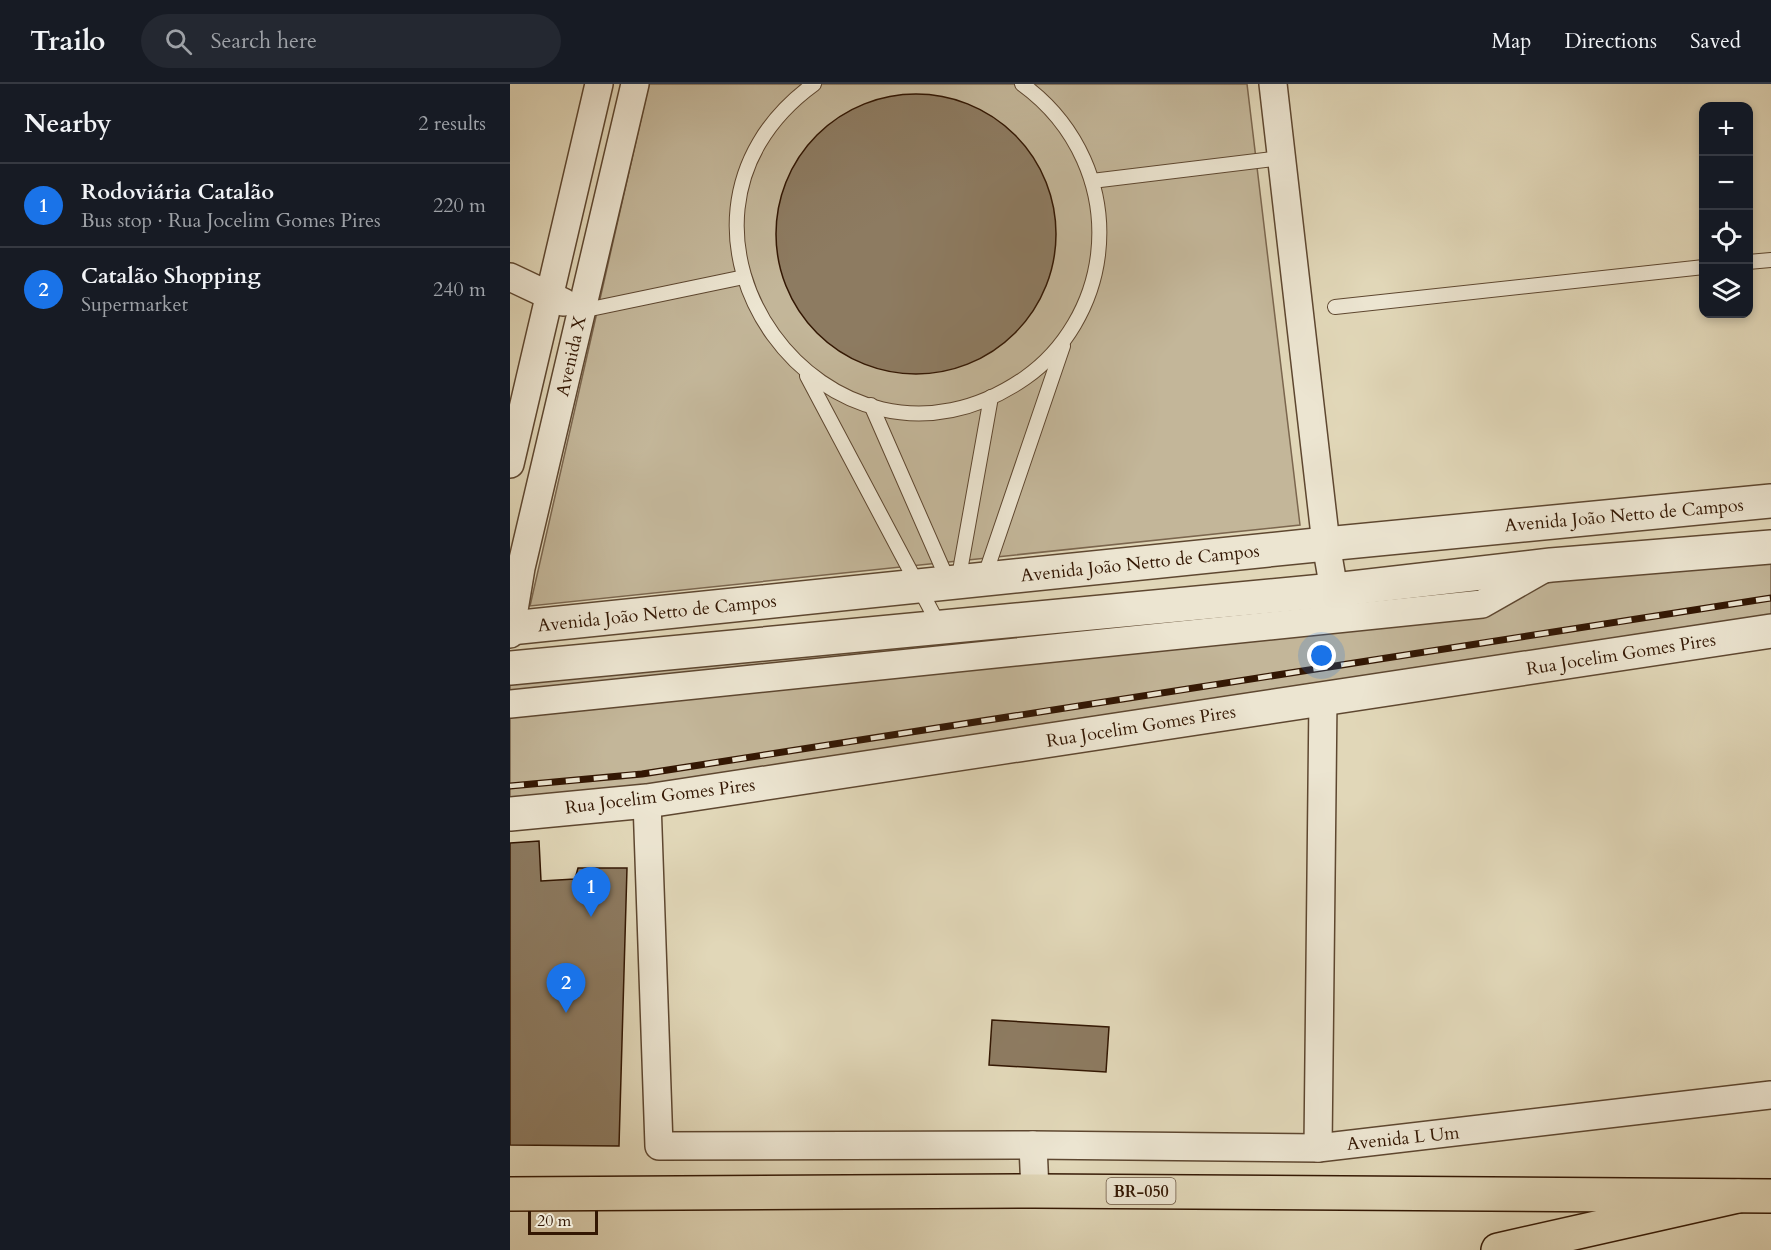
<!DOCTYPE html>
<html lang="en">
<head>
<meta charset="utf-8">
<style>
	:root { --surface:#171b24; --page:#242831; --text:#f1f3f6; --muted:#9ea1a6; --line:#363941; --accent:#1a73e8 }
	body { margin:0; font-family:Cardo,serif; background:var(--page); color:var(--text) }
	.controls { position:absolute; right:18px; top:18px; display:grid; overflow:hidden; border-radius:12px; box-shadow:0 3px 9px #0003 }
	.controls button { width:54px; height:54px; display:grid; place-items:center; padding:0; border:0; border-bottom:2px solid var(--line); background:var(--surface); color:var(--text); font:30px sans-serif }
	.scale { position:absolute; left:18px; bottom:15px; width:70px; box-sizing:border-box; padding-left:6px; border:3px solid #331703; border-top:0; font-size:16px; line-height:21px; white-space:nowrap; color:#331703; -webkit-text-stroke:4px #ece5d1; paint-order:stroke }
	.you { position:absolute; left:812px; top:572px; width:21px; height:21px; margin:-15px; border:4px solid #fff; border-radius:50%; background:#1a73e8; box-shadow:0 0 0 9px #1a73e833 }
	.badge { display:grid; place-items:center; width:39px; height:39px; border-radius:50%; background:var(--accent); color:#fff; font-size:20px; font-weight:700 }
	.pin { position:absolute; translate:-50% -50px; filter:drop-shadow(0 2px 3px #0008) }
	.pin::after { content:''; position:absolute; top:32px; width:21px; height:18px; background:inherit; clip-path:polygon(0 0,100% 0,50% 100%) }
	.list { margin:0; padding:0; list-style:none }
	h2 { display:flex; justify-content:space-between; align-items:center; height:78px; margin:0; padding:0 24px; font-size:26px }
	h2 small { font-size:20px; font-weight:400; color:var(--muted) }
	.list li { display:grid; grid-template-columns:39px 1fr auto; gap:18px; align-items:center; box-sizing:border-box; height:84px; padding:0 24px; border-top:2px solid var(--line) }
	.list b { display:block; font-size:22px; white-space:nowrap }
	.list p { margin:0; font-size:20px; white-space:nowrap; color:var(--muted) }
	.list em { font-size:20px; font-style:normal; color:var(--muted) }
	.icon { flex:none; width:33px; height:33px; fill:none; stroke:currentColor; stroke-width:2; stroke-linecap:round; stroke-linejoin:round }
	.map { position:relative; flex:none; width:1261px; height:1166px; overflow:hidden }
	header { display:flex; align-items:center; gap:36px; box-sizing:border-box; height:84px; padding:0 30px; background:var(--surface); border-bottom:2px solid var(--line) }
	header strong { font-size:28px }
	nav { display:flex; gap:33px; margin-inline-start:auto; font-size:21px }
	.search { width:420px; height:54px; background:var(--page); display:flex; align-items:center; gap:15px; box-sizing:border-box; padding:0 21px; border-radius:33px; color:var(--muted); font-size:22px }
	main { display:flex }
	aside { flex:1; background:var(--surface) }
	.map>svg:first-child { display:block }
	.green { fill:#c3b699; stroke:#7b664e; stroke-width:1.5 }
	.building { fill:#8d7b61; stroke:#331703; stroke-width:1.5 }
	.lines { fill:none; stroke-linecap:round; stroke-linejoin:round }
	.service-casing { stroke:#5e4730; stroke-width:16 }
	.minor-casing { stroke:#5e4730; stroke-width:30 }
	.tertiary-casing { stroke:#5e4730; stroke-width:36 }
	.trunk-casing { stroke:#331703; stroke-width:36 }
	.motorway-casing { stroke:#331703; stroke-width:36 }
	.service { stroke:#ece5d1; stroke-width:14 }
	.minor { stroke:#ece5d1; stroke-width:27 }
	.tertiary { stroke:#ece5d1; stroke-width:33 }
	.trunk { stroke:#e1d7b8; stroke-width:33 }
	.motorway { stroke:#e1d7b8; stroke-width:33 }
	.rail-casing { stroke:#331703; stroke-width:7 }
	.rail { stroke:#ece5d1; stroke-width:4.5; stroke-dasharray:14; stroke-linecap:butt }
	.labels { text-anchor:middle; stroke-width:4.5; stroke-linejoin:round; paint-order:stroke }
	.shield { fill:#ece5d1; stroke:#6a5541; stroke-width:1.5 }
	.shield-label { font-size:16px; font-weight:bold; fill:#331703 }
	.street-label { font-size:18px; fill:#331703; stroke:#ece5d1 }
</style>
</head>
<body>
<header>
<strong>Trailo</strong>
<div class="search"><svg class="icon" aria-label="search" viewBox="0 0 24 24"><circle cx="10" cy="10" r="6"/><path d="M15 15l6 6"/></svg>Search here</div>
<nav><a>Map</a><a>Directions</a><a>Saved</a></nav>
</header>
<main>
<aside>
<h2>Nearby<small>2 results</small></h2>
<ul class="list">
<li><span class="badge">1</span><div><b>Rodoviária Catalão</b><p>Bus stop · Rua Jocelim Gomes Pires</p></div><em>220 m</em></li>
<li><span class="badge">2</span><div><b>Catalão Shopping</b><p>Supermarket</p></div><em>240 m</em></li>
</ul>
</aside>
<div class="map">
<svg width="1261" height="1166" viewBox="0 0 1261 1166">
	<rect width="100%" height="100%" fill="#e1d7b8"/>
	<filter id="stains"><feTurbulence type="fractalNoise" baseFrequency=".00333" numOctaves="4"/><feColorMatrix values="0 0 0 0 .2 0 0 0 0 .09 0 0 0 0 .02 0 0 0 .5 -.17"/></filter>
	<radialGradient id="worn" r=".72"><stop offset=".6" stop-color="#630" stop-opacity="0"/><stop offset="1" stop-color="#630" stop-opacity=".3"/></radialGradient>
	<g class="green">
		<path d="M139 0H737L790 441 20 522Z"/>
		<path d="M1261 462V547L0 728V584Z"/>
	</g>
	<g class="building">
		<circle cx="406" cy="150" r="140"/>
		<path d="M29 757 31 797 65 795 68 784H117L109 1062 0 1061V759Z"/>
		<path d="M482 936 599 943 596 988 479 981Z"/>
	</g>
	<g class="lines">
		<defs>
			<g id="service">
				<path d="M304 0C110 141 319 430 515 294 555 266 582 220 588 171 596 104 567 40 512 0"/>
				<path d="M582 97 771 74"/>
				<path d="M1238 178 1261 176"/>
				<path d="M825 223 1194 183"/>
				<path d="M71 227 234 193"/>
				<path d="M297 292 430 543"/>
				<path d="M361 321 439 499"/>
				<path d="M474 494 553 262"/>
				<path d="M448 498 481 313"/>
			</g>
			<g id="minor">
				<path d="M763 0 816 460 824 506"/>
				<path d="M0 193 53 218"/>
				<path d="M0 380 89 0"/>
				<path d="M0 550 11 484 125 0"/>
				<path d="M0 620 972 520 1037 483"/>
				<path d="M137 717 149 1062 523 1061 808 1064 1261 1011"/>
				<path d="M523 1061 525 1107"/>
				<path d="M808 1064 813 614"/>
			</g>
			<g id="tertiary">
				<path d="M0 544 816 460 1261 417"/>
				<path d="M0 584 824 506 1041 481 1261 463"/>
				<path d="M0 730 137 717 1261 547"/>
			</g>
			<path id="trunk" d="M0 1110 525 1107 1261 1112"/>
			<path id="motorway" d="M988 1166 1228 1112"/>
		</defs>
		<use href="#service" class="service-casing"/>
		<use href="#minor" class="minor-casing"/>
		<use href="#tertiary" class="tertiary-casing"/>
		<use href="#trunk" class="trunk-casing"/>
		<use href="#motorway" class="motorway-casing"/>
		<use href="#service" class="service"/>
		<use href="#minor" class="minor"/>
		<use href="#tertiary" class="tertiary"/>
		<use href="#trunk" class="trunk"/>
		<use href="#motorway" class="motorway"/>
		<defs>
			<path id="rail" d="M0 702 132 690 1261 514"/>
		</defs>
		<use href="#rail" class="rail-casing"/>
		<use href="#rail" class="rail"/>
	</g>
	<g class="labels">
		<rect class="shield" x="596.5" y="1094" width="69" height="26" rx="4.5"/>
		<g class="shield-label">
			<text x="631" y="1113">BR-050</text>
		</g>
		<g class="street-label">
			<text transform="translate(61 272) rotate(-77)" y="6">Avenida X</text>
			<text transform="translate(1114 431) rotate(-5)" y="6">Avenida João Netto de Campos</text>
			<text transform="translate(630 479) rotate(-6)" y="6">Avenida João Netto de Campos</text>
			<text transform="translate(147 529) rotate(-6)" y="6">Avenida João Netto de Campos</text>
			<text transform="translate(1111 570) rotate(-9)" y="6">Rua Jocelim Gomes Pires</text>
			<text transform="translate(631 642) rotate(-9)" y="6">Rua Jocelim Gomes Pires</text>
			<text transform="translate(150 712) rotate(-7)" y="6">Rua Jocelim Gomes Pires</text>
			<text transform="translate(893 1054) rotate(-6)" y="6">Avenida L Um</text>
		</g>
	</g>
	<rect width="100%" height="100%" filter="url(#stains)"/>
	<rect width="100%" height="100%" fill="url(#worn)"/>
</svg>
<div class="controls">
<button>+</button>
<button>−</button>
<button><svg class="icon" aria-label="locate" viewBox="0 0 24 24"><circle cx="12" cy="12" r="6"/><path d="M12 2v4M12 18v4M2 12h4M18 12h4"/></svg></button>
<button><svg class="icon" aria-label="layers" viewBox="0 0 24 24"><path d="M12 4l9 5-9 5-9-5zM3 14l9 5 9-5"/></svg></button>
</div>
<div class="scale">20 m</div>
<div class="you"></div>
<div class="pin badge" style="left:81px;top:833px">1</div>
<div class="pin badge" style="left:56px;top:929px">2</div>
</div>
</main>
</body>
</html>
